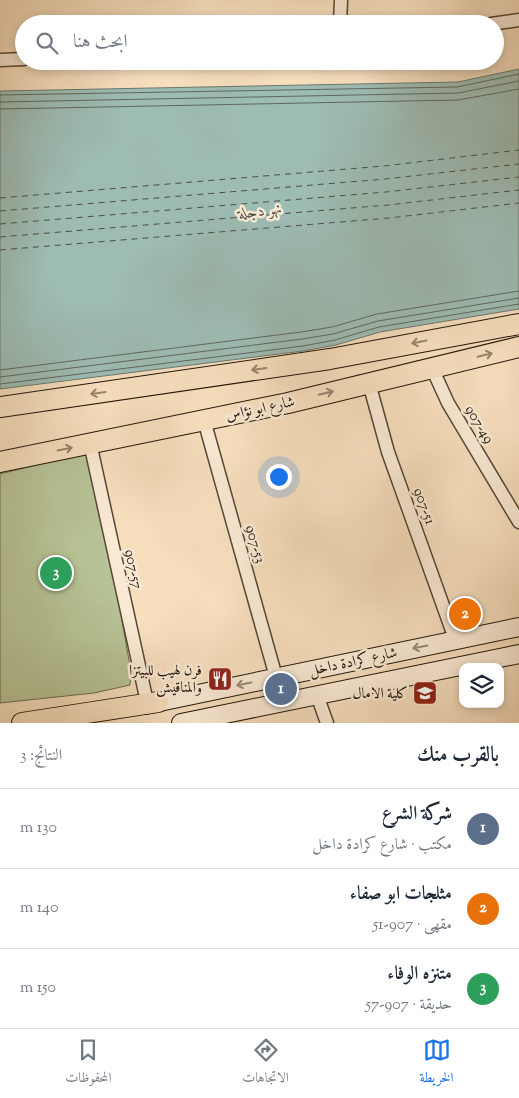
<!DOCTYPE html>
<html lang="ar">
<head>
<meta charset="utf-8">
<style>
	:root { --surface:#fff; --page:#f2f2f3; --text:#1f2937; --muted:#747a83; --line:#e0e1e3; --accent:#1a73e8 }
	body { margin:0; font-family:"Sorts Mill Goudy",Amiri,serif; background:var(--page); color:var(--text); direction:rtl }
	.controls { position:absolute; right:15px; bottom:15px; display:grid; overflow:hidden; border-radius:10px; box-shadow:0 2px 8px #0003 }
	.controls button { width:45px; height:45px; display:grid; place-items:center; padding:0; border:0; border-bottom:1px solid var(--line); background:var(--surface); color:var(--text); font:25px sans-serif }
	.you { position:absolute; left:278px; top:476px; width:18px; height:18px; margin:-12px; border:4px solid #fff; border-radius:50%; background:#1a73e8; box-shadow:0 0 0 8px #1a73e833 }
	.badge { display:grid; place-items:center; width:32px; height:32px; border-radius:50%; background:var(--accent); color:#fff; font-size:16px; font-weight:700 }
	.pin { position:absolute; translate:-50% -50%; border:2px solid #fff; box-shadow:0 1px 5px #0006 }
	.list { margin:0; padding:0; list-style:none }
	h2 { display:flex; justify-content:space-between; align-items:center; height:65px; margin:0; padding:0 20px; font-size:21px }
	h2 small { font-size:16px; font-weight:400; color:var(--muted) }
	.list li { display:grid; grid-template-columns:32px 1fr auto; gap:15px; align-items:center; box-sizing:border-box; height:80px; padding:0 20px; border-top:1px solid var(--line) }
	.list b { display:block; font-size:19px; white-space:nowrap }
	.list p { margin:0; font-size:16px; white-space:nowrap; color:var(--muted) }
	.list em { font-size:16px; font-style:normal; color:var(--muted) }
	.icon { flex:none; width:28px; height:28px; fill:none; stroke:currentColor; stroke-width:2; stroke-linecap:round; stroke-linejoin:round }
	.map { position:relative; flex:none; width:519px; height:723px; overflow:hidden; direction:ltr }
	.search { position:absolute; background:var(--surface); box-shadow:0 2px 8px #0003; left:15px; right:15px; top:15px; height:55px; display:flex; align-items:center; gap:12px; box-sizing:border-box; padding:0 18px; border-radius:28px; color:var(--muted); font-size:19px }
	.sheet { height:305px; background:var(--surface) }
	nav { display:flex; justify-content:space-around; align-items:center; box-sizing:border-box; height:70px; border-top:1px solid var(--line); background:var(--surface); font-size:14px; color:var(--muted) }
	nav a { display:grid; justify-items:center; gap:2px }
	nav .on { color:var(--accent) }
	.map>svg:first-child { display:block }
	.green { fill:#b7c396; stroke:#6c6c4f }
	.water { fill:#9dbcb4; stroke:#6b796f }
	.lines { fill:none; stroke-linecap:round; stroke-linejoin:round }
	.shore { stroke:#5f685e; stroke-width:1 }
	.ferry { stroke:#4c4f44; stroke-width:1; stroke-dasharray:6 5; stroke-linecap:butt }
	.minor-casing { stroke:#564736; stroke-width:15 }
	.secondary-casing { stroke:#211408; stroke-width:20 }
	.primary-casing { stroke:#211408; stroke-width:22 }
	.minor { stroke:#faead5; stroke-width:12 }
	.secondary { stroke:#faead5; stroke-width:18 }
	.primary { stroke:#f7dfbe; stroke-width:20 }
	.oneway { stroke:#97846c }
	.oneway2 { stroke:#988a79 }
	.labels { text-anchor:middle; stroke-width:5; stroke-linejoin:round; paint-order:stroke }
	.street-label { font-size:15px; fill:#211408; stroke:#faead5 }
	.poi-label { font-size:15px; fill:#211408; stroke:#faead5; text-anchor:end }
	.water-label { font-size:16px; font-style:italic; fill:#4c4f44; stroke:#faead5 }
</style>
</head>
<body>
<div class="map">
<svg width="519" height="723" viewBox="0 0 519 723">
	<rect width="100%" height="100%" fill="#f7dfbe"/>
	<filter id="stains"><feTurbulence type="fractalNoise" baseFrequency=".004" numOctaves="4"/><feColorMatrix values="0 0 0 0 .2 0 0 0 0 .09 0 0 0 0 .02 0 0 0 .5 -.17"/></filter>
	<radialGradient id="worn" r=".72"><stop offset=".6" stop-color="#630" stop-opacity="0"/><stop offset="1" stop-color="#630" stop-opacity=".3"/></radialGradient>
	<path class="green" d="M88 452 101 501 131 672 130 685 94 693 0 703V474Z"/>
	<path class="water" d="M519 69V309L380 332 336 345 303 351 0 389V91L458 82Z"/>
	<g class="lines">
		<g class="shore">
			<path d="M0 95 457 87 519 74"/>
			<path d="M0 102 458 93 519 81"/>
			<path d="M0 109 458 100 519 89"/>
			<path d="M0 370 301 332 332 327 377 314 519 291"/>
			<path d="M0 377 302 339 333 334 378 321 519 298"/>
			<path d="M0 384 303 346 335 340 379 327 519 304"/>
		</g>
		<g class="ferry">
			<path d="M0 198 384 166 519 150"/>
			<path d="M0 211 385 179 519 164"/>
			<path d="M0 224 386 192 519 177"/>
			<path d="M0 237 388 205 519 190"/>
			<path d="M0 250 389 218 519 203"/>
		</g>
		<defs>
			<g id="minor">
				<path d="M340 24 341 0"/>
				<path d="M491 24 519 20"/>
				<path d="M0 60 24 59"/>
				<path d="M432 368 448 403 519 522"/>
				<path d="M369 383 388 452 455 639"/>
				<path d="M204 420 276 677"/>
				<path d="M90 443 147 702"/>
				<path d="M317 695 327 723"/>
			</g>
			<g id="secondary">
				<path d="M145 705 519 627"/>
				<path d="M181 723 519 654"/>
			</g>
			<g id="primary">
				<path d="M0 407 330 359 519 324"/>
				<path d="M0 462 288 403 519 347"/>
				<path d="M22 723 158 702"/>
			</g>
		</defs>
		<use href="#minor" class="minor-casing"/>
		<use href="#secondary" class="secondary-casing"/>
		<use href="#primary" class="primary-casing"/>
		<use href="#minor" class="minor"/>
		<use href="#secondary" class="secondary"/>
		<use href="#primary" class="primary"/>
	</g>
	<defs><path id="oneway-shaft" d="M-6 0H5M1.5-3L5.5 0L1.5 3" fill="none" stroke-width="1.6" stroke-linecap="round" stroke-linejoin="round" transform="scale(1.25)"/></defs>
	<g class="oneway">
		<use href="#oneway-shaft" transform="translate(419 342) rotate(169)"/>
		<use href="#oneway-shaft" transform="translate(485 355) rotate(-13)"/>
		<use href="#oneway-shaft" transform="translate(259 369) rotate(172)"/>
		<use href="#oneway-shaft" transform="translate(98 393) rotate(172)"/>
		<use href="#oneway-shaft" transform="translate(326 393) rotate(-14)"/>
		<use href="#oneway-shaft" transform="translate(65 449) rotate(-12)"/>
	</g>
	<g class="oneway2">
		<use href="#oneway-shaft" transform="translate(420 647) rotate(168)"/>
		<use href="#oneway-shaft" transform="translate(244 684) rotate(168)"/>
	</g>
	<defs>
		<symbol id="restaurant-square" viewBox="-11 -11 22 22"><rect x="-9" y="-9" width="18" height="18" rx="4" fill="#8f2418" stroke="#faead5"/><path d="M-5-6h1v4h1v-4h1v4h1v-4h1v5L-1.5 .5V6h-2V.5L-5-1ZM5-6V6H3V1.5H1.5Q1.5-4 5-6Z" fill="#fff"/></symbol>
		<symbol id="university-square" viewBox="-11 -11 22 22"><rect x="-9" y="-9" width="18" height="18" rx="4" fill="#8f2418" stroke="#faead5"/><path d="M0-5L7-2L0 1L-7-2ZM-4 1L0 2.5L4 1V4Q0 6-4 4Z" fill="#fff"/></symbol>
	</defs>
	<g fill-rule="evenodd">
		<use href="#restaurant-square" x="206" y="665" width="28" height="28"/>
		<use href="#university-square" x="411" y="679" width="28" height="28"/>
	</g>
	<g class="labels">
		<g class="street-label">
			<text transform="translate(260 408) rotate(-12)" y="5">شارع ابو نؤاس</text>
			<text transform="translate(480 424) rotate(59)" y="5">907-49</text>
			<text transform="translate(425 506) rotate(70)" y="5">907-51</text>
			<text transform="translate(256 544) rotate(74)" y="5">907-53</text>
			<text transform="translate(134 569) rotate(78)" y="5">907-57</text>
			<text transform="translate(353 661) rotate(-12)" y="5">شارع كرادة داخل</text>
		</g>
		<g class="poi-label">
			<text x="202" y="675">فرن لهيب للبيتزا<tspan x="202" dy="17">والمناقيش</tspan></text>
			<text x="408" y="698">كلية الامال</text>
		</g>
		<g class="water-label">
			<text transform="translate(260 210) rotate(-8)" y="6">نهر دجلة</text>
		</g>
	</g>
	<rect width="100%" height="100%" filter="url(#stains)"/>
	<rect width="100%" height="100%" fill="url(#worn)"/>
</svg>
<div class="controls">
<button><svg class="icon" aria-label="layers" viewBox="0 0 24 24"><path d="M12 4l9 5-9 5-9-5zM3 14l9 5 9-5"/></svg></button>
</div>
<div class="you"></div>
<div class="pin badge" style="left:281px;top:689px;background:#5c6f8a">1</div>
<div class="pin badge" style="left:465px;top:614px;background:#e8710a">2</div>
<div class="pin badge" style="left:56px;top:573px;background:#2e9e5b">3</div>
<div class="search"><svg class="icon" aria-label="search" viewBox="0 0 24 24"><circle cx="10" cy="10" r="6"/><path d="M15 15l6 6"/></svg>ابحث هنا</div>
</div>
<section class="sheet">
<h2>بالقرب منك<small>النتائج: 3</small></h2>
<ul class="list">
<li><span class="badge" style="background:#5c6f8a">1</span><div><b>شركة الشرع</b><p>مكتب · شارع كرادة داخل</p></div><em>130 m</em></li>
<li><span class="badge" style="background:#e8710a">2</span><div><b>مثلجات ابو صفاء</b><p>مقهى · 907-51</p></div><em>140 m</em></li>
<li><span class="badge" style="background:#2e9e5b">3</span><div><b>متنزه الوفاء</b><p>حديقة · 907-57</p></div><em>150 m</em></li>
</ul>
</section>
<nav>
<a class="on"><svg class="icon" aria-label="map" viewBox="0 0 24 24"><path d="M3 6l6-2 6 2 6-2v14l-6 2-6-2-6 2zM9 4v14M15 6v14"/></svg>الخريطة</a>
<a><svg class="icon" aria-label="directions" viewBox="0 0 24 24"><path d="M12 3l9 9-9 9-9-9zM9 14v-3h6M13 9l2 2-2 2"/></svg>الاتجاهات</a>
<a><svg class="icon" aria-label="saved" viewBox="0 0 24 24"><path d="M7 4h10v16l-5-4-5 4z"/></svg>المحفوظات</a>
</nav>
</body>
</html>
